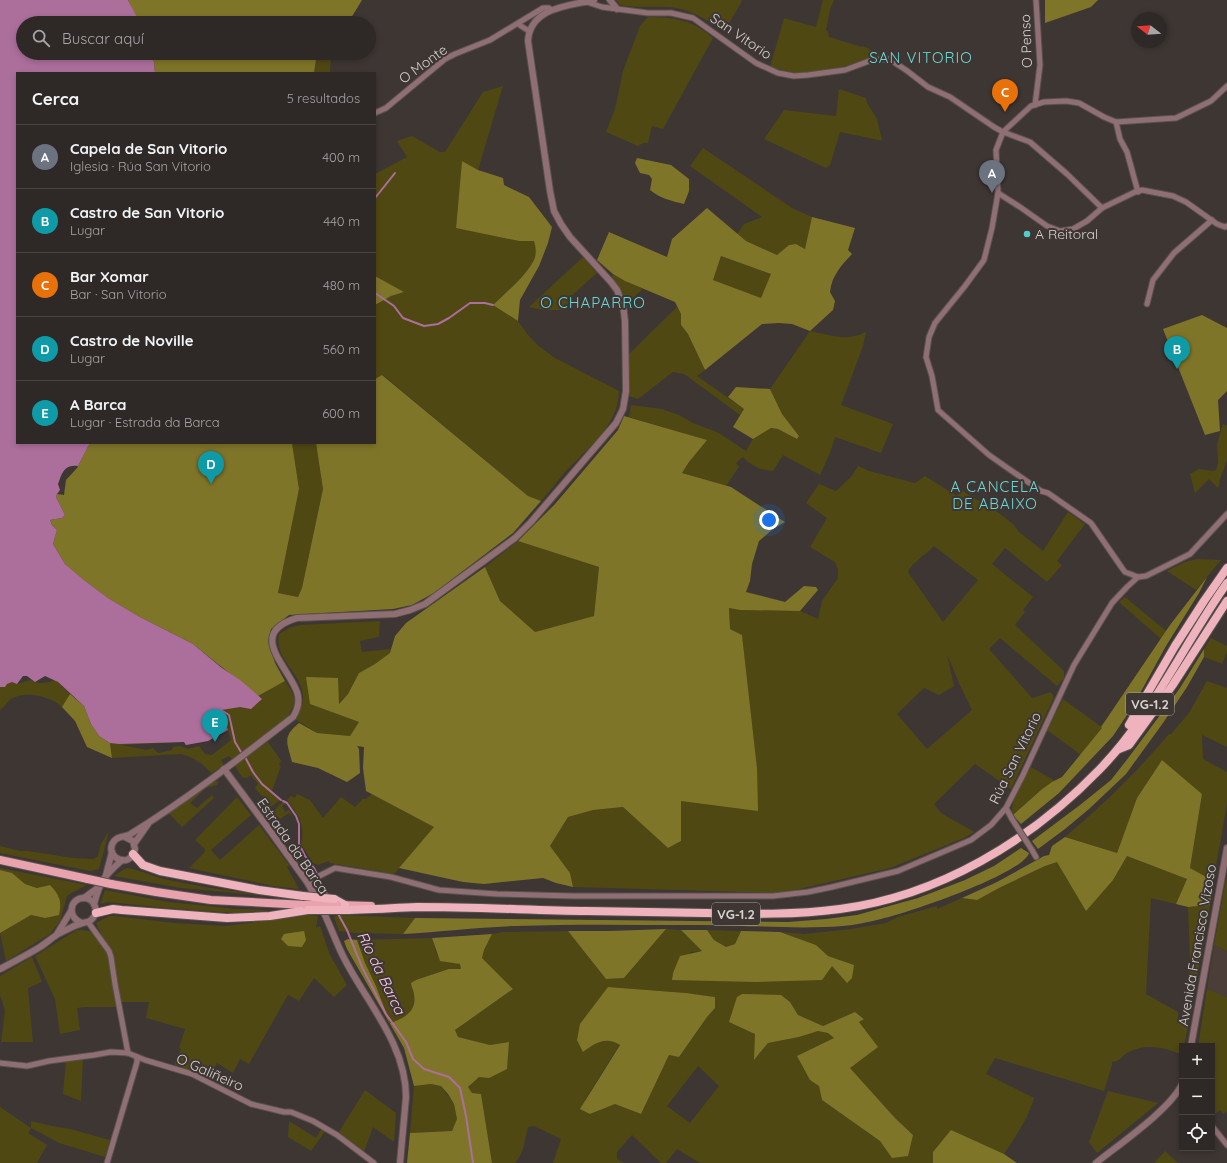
<!DOCTYPE html>
<html lang="es">
<head>
<meta charset="utf-8">
<style>
	:root { --surface:#2e2826; --page:#3a3432; --text:#f1f3f6; --muted:#a7a6a7; --line:#494443; --accent:#52cdcd }
	body { margin:0; font-family:Quicksand,sans-serif; background:var(--page); color:var(--text) }
	.controls { position:absolute; right:12px; bottom:12px; display:grid; overflow:hidden; border-radius:0px; box-shadow:0 2px 6px #0003 }
	.controls button { width:36px; height:36px; display:grid; place-items:center; padding:0; border:0; border-bottom:1px solid var(--line); background:var(--surface); color:var(--text); font:20px sans-serif }
	.compass { position:absolute; left:1131px; top:12px; width:36px; height:36px; border-radius:50%; background:var(--surface); box-shadow:0 2px 6px #0003; rotate:287deg }
	.you { position:absolute; left:769px; top:520px; width:14px; height:14px; margin:-10px; border:3px solid #fff; border-radius:50%; background:#1a73e8; box-shadow:0 0 0 6px #1a73e833 }
	.badge { display:grid; place-items:center; width:26px; height:26px; border-radius:50%; background:var(--accent); color:#fff; font-size:13px; font-weight:700 }
	.pin { position:absolute; translate:-50% -33px; filter:drop-shadow(0 1px 2px #0008) }
	.pin::after { content:''; position:absolute; top:21px; width:14px; height:12px; background:inherit; clip-path:polygon(0 0,100% 0,50% 100%) }
	.list { margin:0; padding:0; list-style:none }
	h2 { display:flex; justify-content:space-between; align-items:center; height:52px; margin:0; padding:0 16px; font-size:17px }
	h2 small { font-size:13px; font-weight:400; color:var(--muted) }
	.list li { display:grid; grid-template-columns:26px 1fr auto; gap:12px; align-items:center; box-sizing:border-box; height:64px; padding:0 16px; border-top:1px solid var(--line) }
	.list b { display:block; font-size:15px; white-space:nowrap }
	.list p { margin:0; font-size:13px; white-space:nowrap; color:var(--muted) }
	.list em { font-size:13px; font-style:normal; color:var(--muted) }
	.icon { flex:none; width:22px; height:22px; fill:none; stroke:currentColor; stroke-width:2; stroke-linecap:round; stroke-linejoin:round }
	.map { position:relative; flex:none; width:1227px; height:1163px; overflow:hidden }
	.search { position:absolute; background:var(--surface); box-shadow:0 2px 6px #0003; left:16px; top:16px; width:360px; height:44px; display:flex; align-items:center; gap:10px; box-sizing:border-box; padding:0 14px; border-radius:22px; color:var(--muted); font-size:15px }
	.panel { position:absolute; background:var(--surface); box-shadow:0 2px 6px #0003; left:16px; top:72px; width:360px; height:372px; border-radius:0px }
	.map>svg:first-child { display:block }
	.built { fill:#4b3d38 }
	.green { fill:#504813; fill-rule:evenodd }
	.forest { fill:#7f7529; fill-rule:evenodd }
	.water { fill:#ac6f9c }
	.lines { fill:none; stroke-linecap:round; stroke-linejoin:round }
	.stream { stroke:#ac6f9c; stroke-width:2 }
	.minor-casing { stroke:#58524f; stroke-width:7 }
	.tertiary-casing { stroke:#58524f; stroke-width:8 }
	.primary-casing { stroke:#58524f; stroke-width:10 }
	.trunk-casing { stroke:#58524f; stroke-width:10 }
	.minor { stroke:#906f74; stroke-width:5 }
	.tertiary { stroke:#906f74; stroke-width:6 }
	.primary { stroke:#e8a3af; stroke-width:8 }
	.trunk { stroke:#eeb3bd; stroke-width:8 }
	.minor-bridge-casing { stroke:#58524f; stroke-width:7; stroke-linecap:butt }
	.primary-bridge-casing { stroke:#58524f; stroke-width:10; stroke-linecap:butt }
	.trunk-bridge-casing { stroke:#58524f; stroke-width:10; stroke-linecap:butt }
	.minor-bridge { stroke:#906f74; stroke-width:5 }
	.primary-bridge { stroke:#e8a3af; stroke-width:8 }
	.trunk-bridge { stroke:#eeb3bd; stroke-width:8 }
	.poi-dot { fill:#52cdcd; stroke:#3d3633; stroke-width:1.5 }
	.labels { text-anchor:middle; stroke-width:4; stroke-linejoin:round; paint-order:stroke }
	.shield { fill:#3d3633; stroke:#a7a2a0; stroke-width:1 }
	.shield-label { font-size:13px; font-weight:bold; fill:#d5d0cf }
	.street-label { font-size:14px; fill:#d5d0cf; stroke:#3d3633 }
	.poi-label { font-size:14px; fill:#d5d0cf; stroke:#3d3633; text-anchor:start }
	.neighbourhood-label { font-size:15px; letter-spacing:1px; fill:#69d6d6; stroke:#3d3633 }
	.water-label { font-size:15px; font-style:italic; fill:#fcc7ec; stroke:#3d3633 }
</style>
</head>
<body>
<div class="map">
<svg width="1227" height="1163" viewBox="0 0 1227 1163">
	<rect width="100%" height="100%" fill="#3d3633"/>
	<path class="built" d="M1214 945 1227 951V997L1207 989Z"/>
	<g class="green">
		<path d="M616 0H741L742 1 724 32C707 20 691 9 670 7 653 6 637 8 620 5Z"/>
		<path d="M823 0H834L830 10 826 30 828 32 829 37 862 47 863 46 881 55 873 57 836 69 816 72 795 73 770 67 784 18 816 27Z"/>
		<path d="M648 17C675 17 693 20 713 38L663 129 652 126 648 143H643L638 146 606 132 615 109 623 71 640 26Z"/>
		<path d="M317 53H331L330 73H314Z"/>
		<path d="M503 86 478 170 462 161 456 227 518 241 534 240C536 247 537 255 534 262 525 276 505 293 493 305L518 321 528 335 540 347 555 358 619 391C619 425 587 449 565 472 557 482 549 492 541 501L528 496 383 375 375 379V305L391 296 404 292 375 276V174L407 157 397 141 412 136 440 152H445L483 92Z"/>
		<path d="M839 89 866 98 867 103 877 119 882 140H879L840 132 830 165 826 168 764 139 784 110 836 116Z"/>
		<path d="M703 148 792 208 812 217 805 249 796 244 789 245 777 255 746 241 737 234 744 224 762 217 690 166Z"/>
		<path d="M721 256 772 274 761 298 713 280Z"/>
		<path d="M583 257 597 273 571 296 564 310H543L529 307Z"/>
		<path d="M613 274 625 281 643 289 628 302 620 289 611 279Z"/>
		<path d="M677 307 681 314V325L688 334 705 370 697 376 744 409 740 415 684 374 673 372 638 399 629 396V354Z"/>
		<path d="M810 331C831 335 846 342 866 332L863 346 841 405 893 424 881 453 835 437 830 453 820 475 783 455 773 471C761 470 751 466 743 457L736 463 739 467 726 486 682 473 689 462 706 440 629 417 631 405 662 409 679 415 693 423 719 433 746 451 753 439 771 428 778 429 797 439 799 436 782 414 770 389Z"/>
		<path d="M1223 424 1227 426V460L1219 482 1220 483 1218 488 1209 479 1195 493 1190 474 1199 469 1212 471 1216 470 1218 463 1217 444Z"/>
		<path d="M292 443H316L323 489 302 588 298 597 278 593 299 489Z"/>
		<path d="M858 466 869 471 915 483 925 476 957 496 961 490 979 501 994 509 1014 525 1019 532 1043 551 1068 512 1085 524 1057 561 1062 565 1047 582 1005 548 992 564 1033 597 1023 610 1025 612 1015 625 1064 671V678L1057 686 1000 638 989 649 1032 698 1051 692 1054 697 1011 789 975 764 934 804 941 813 974 832 964 838 890 868 782 893 573 887 570 873 550 846 568 817 593 810 623 807 668 848 681 841 680 801 757 768 742 635 730 629 729 608 740 610 800 611 818 619 822 601 838 578V569L835 562 810 547 827 518 806 503 819 484 836 491 851 477ZM934 546 978 580 943 622 908 572C911 563 927 554 934 546ZM947 654 959 683 972 710 927 749 897 714 924 688 939 695 954 686Z"/>
		<path d="M518 541 599 567 594 616 535 632 500 601 485 567Z"/>
		<path d="M1197 559 1221 560 1196 590 1167 571 1185 562Z"/>
		<path d="M65 564 258 696 285 681 291 690 294 697V705L287 718 232 759 229 756 221 760 224 765 211 773C202 763 195 758 181 754L112 758 110 743ZM228 730 231 740 212 755 205 754 199 746 188 749 180 746 173 747 172 750 158 753 153 748 146 750 122 745 184 742 186 745 208 741Z"/>
		<path d="M1125 597 1166 631 1161 639 1119 602Z"/>
		<path d="M380 621 379 637 360 641 362 652 391 649 390 653 375 664 359 673 348 694 338 704H310L359 722 350 736 317 733 295 719C322 680 272 667 279 634L291 627 301 625Z"/>
		<path d="M1211 638 1227 646V652L1222 664 1204 657V649Z"/>
		<path d="M31 680C38 685 47 683 55 680L70 694 62 707C52 696 24 690 11 699 7 702 4 707 0 710V687H5L7 684 12 682 17 684Z"/>
		<path d="M1207 681 1227 688V747L1202 735 1203 759 1227 772V804L1213 883 1206 884 1207 878 1190 868 1202 794 1162 760 1137 798 1117 853 1065 837C1103 805 1137 772 1169 734H1171L1189 713Z"/>
		<path d="M1063 699 1103 728 1081 755 1047 730Z"/>
		<path d="M268 742 282 762H280L279 765 281 766 272 791 281 799 271 807 255 788 258 784 251 775 247 778 242 777 236 768V764Z"/>
		<path d="M1031 767 1055 781 1041 790 1013 815C1008 803 1025 778 1031 767Z"/>
		<path d="M219 781 217 785 206 788 190 803 197 808 212 795 214 798 182 827 169 813 212 782Z"/>
		<path d="M297 794 310 800 323 818 341 797 355 807 363 799H366L372 794 435 827 394 874 330 863 329 861 318 865 313 863 301 844C306 824 298 816 287 800L291 796 295 798Z"/>
		<path d="M237 797 251 815 211 850 220 860 259 825 289 865 287 867 299 889 273 886 189 868 204 853 205 849 195 840Z"/>
		<path d="M282 802 285 804 282 806 285 812 289 810 293 817 289 813 280 819 274 813V811Z"/>
		<path d="M109 831 99 869 90 871 0 853V846L20 851H28L73 858 94 859 98 856 101 844Z"/>
		<path d="M1127 856 1187 879 1176 904 1151 898 1146 994 1178 1012V1019L1182 1025 1188 1027 1184 1046H1182V1055C1165 1047 1144 1043 1127 1053 1122 1056 1119 1062 1112 1062V1065L1104 1091 995 1058 986 1074 1034 1098C1028 1119 1016 1136 1004 1154L951 1131 933 1152V1163H700L677 1149 666 1163H661L632 1135 617 1152V1159L624 1163H553L561 1139 534 1126 528 1127C525 1140 524 1153 515 1163H492L481 1094 472 1093 468 1087 479 1077 489 1078 509 1042 490 1045 458 1037 455 1030 513 989 482 958 484 950 492 934 503 932 568 931 606 979 624 978 666 929 681 930 702 951 691 952 673 973 672 980 832 966 854 965 828 956 816 945 780 932 804 934 851 929 886 923 898 917 937 906V909L962 898 977 900 1001 887 1045 866 1057 862 1113 880ZM608 987 686 993 715 997V1008L707 1017 679 1057 669 1055 641 1114 615 1104 590 1114 585 1100 620 1044 612 1040 595 1043ZM762 995H781L790 1002 798 1015 823 1026 855 1012 864 1018 859 1022 850 1068 895 1118 913 1135 892 1158 880 1141 822 1100 819 1086 810 1080 798 1056 834 1038 828 1033 818 1031 799 1037 768 1043 755 1059V1033ZM698 1066 719 1086 690 1123 667 1106Z"/>
		<path d="M0 868 87 885 73 892 67 896 60 921 50 934 6 961 0 933 31 915 45 918 50 885 38 888 25 884 12 873 0 870Z"/>
		<path d="M126 868C135 868 154 877 164 879 199 887 234 891 269 896L181 888 114 876Z"/>
		<path d="M1226 879H1227V951L1214 945Z"/>
		<path d="M105 890 168 902 236 909 274 910 235 913 167 908 108 902 100 904Z"/>
		<path d="M1210 905 1189 1021 1184 1020 1182 1015C1194 979 1189 944 1188 907Z"/>
		<path d="M309 915 318 916 316 928 320 926 330 955 347 985 334 997 314 978 299 1001 288 995 249 1064 240 1059 233 1073 217 1063 208 1080 190 1071 174 1065 181 1049 179 1048 185 1029 146 1018 149 1002H120L113 957 101 934 96 923 109 916H115L174 923 226 926Z"/>
		<path d="M340 915 415 918 403 934 356 933 339 931 334 917 335 916Z"/>
		<path d="M77 930C82 930 89 930 93 933 98 938 106 951 109 958L117 1007H85L77 1008 80 1030 60 1034 55 999 35 956Z"/>
		<path d="M707 930 741 931 735 944 726 947 714 940Z"/>
		<path d="M432 938 437 955 460 964 461 969C440 970 429 978 412 989 416 999 414 1014 402 1019 398 1021 394 1022 390 1023L376 986 365 963 357 940Z"/>
		<path d="M32 957 42 982 28 988 33 1042H1L5 1011 0 995V976Z"/>
		<path d="M1207 989 1227 997V1111L1224 1114 1220 1110 1212 1116V1046H1198Z"/>
		<path d="M83 1059 81 1101 63 1094 66 1061Z"/>
		<path d="M431 1084 441 1086 454 1104 457 1120 452 1131 410 1133 414 1086Z"/>
		<path d="M365 1090 396 1113 394 1142 373 1127 364 1152 339 1132Z"/>
		<path d="M1108 1091 1158 1103 1097 1153 1089 1142Z"/>
		<path d="M0 1107 31 1128V1121L52 1126 70 1129 110 1140 105 1157 59 1143 31 1128 28 1133 47 1145 37 1163H0Z"/>
		<path d="M289 1121 316 1138 322 1128 326 1130 311 1151 288 1137Z"/>
		<path d="M1165 1151 1178 1163H1154Z"/>
	</g>
	<g class="forest">
		<path d="M128 0H362L348 23H139Z"/>
		<path d="M1045 0H1098L1091 7 1045 23Z"/>
		<path d="M151 53H317L314 73H155L154 62Z"/>
		<path d="M637 158 671 165 689 179V191L684 204C671 201 660 198 650 190L652 179 649 175 640 173 635 163Z"/>
		<path d="M462 161 478 170 503 178 504 185 529 197 552 227 548 243 539 266 520 300 518 321 493 305C506 292 524 278 533 262 537 255 536 248 534 241H519L456 228Z"/>
		<path d="M707 208 746 241 777 255 789 245 796 244 805 249 812 217 855 228 848 250 852 254C841 266 832 275 830 292L835 301 833 310 810 331 792 324 779 323 762 324 705 370 688 334 681 325V314L675 302 625 281 613 274 597 260 609 232 667 257 672 239ZM721 256 771 274 761 298 713 280Z"/>
		<path d="M375 276 404 292 391 296 375 305Z"/>
		<path d="M1202 315 1227 328V391L1218 400 1220 431 1205 435 1163 329Z"/>
		<path d="M382 375 528 496 541 501 513 533 434 593 412 605 393 609 289 615 271 629 268 641 275 663 285 681 258 696 193 644 138 616 108 598 84 580 65 564 53 544 57 530 52 525 50 520 62 518 65 515 56 497 57 494 64 495 66 480 77 468 90 443H292L299 489 278 593 298 597 302 588 323 489 316 443H375V379Z"/>
		<path d="M736 387 770 389 782 414 799 436 797 439 778 429 771 428 753 439 733 427 744 409 728 397Z"/>
		<path d="M624 416 707 440 689 462 682 473 731 487 785 522 773 529 759 541 752 564 750 581 746 592 785 602 804 586 816 587 818 590 800 611 740 610 729 608 730 629 742 635 757 768 758 811 681 801V841L668 848 623 807 593 810 568 817 550 846 570 873 573 887 556 883 543 878 484 884 463 882 399 868 434 827 366 791 363 768 364 747 357 746 359 749 360 773 347 782 318 768 292 762C287 742 282 737 299 723L317 733 350 736 359 722 310 704 306 677 338 678 339 704 348 694 359 673 375 664 390 653 395 636 406 623 485 567 500 601 535 632 594 616 599 567 518 541 555 504 618 430Z"/>
		<path d="M1207 577 1199 593 1166 646 1133 706 1113 736 1059 793 1021 824 1013 815 1041 790 1052 782 1062 777 1102 728 1101 727 1170 625Z"/>
		<path d="M1204 649V657L1187 687 1163 723 1126 774 1089 809 1065 829 1038 849 1032 841 1080 805 1111 780 1129 757 1180 688Z"/>
		<path d="M70 694 84 706 91 724 99 736 110 743 112 758 87 747 75 721 62 707Z"/>
		<path d="M1162 760 1202 794 1190 868 1208 878 1206 884 1213 883 1210 905 1188 907 1176 904 1187 879 1127 856 1113 880 1086 911 1057 862 1045 866 1001 887 977 900 962 898 997 882 1044 856 1049 855 1052 846 1065 837 1117 853 1137 798Z"/>
		<path d="M1021 848 1029 853C1023 874 905 914 881 919 869 922 855 925 843 926 791 930 739 924 688 925 630 925 573 924 516 926 479 927 441 932 403 934L415 918 788 922 826 919 857 915 918 898 965 880 994 866Z"/>
		<path d="M0 870 12 873 25 884 37 888 50 885C60 896 62 901 59 915L45 918 31 915 0 933Z"/>
		<path d="M666 929 624 978 606 979 568 931H610Z"/>
		<path d="M681 930H707L714 940 726 947 735 944 741 931 780 932 816 945 828 956 854 965 852 978 847 983 832 966 822 980 757 982 672 980 673 973 680 956 702 951Z"/>
		<path d="M304 931 306 940 302 947 288 946 281 939 284 934Z"/>
		<path d="M492 934 484 950 482 958 513 989 455 1030 458 1037 490 1045 509 1042 507 1069 489 1078 479 1077 468 1087 472 1093 481 1094 492 1163H407L410 1133 452 1131 457 1119 454 1104 448 1094 441 1086 431 1084 414 1086 404 1048 347 949 344 941 348 939 357 940 365 963 376 986 390 1023C403 1019 417 1012 414 995 414 991 411 987 411 983L416 980 449 969H461L460 964 440 961 432 938Z"/>
		<path d="M608 987 686 993 715 997V1008L707 1017 679 1057 669 1055 641 1114 615 1104 590 1114 580 1109 620 1045C606 1036 595 1043 583 1052L577 1040 580 1024Z"/>
		<path d="M742 994 781 995 790 1002 798 1015 823 1026 855 1012 864 1019 859 1022 878 1047 850 1068 895 1118 913 1135 908 1156 892 1158 880 1141 822 1100 819 1086 810 1080 797 1056 834 1038 828 1033 818 1031 799 1037 768 1043 754 1060 755 1034 729 1022 737 997Z"/>
		<path d="M951 1130 1004 1154 1017 1163H933V1152Z"/>
	</g>
	<path class="water" d="M0 0H128L140 23H23V53H151L154 62 155 73H17V443H90L78 466C64 464 62 473 58 484L60 490 57 494 56 497 65 515 62 518 50 520 52 525 57 530 53 544 65 564 84 580 108 598 138 616 193 644 222 668 240 680 262 699 251 709 240 707 221 710 228 730 208 741 186 745 184 742 119 744 110 743 99 736 91 724 84 706 58 682 45 676 35 682 27 676H23L17 684 12 682 7 684 5 687H0Z"/>
	<g class="lines">
		<g class="stream">
			<path d="M375 198 395 173"/>
			<path d="M375 293 394 306 403 318 424 326 438 324 449 318 470 303H485L493 305"/>
			<path d="M221 710 229 715 235 742 241 752"/>
			<path d="M245 757 253 772 262 784 281 800"/>
			<path d="M283 801 287 803 296 816 299 824V844L305 856 314 868 328 896"/>
			<path d="M337 912 347 930 362 967 386 1014 406 1042 413 1059 424 1069 449 1077 460 1088 466 1116 473 1163"/>
		</g>
		<defs>
			<g id="minor">
				<path d="M587 2 602 7 648 13H671L693 18 756 63 778 73 794 76 808 75 845 70 872 60 889 59 906 70 928 87 950 97 994 127 1003 132 1030 142 1067 174 1102 208"/>
				<path d="M519 24 521 26 529 31"/>
				<path d="M1035 105 1040 65 1036 0"/>
				<path d="M375 113 386 108 445 59 455 54 490 40 543 8H549L551 10"/>
				<path d="M1116 122 1120 139 1127 152 1138 192"/>
				<path d="M998 193 1020 207 1047 226 1060 231 1073 229 1087 221 1102 208 1135 192 1142 190 1173 196 1186 202 1217 224 1225 227 1227 226"/>
				<path d="M1147 304 1153 280 1174 253 1212 220"/>
				<path d="M1138 577 1125 572 1122 568 1091 523 1048 493 1041 491 1009 469 989 455 938 410 932 376 926 357 929 337 935 323 965 286 984 260 992 228 998 193 996 150 1003 132 1031 106 1044 102 1066 101 1079 103 1104 117 1116 122 1176 118 1211 101 1227 86"/>
				<path d="M1006 808 1012 819"/>
				<path d="M1032 850 1036 857"/>
				<path d="M307 882 335 868 391 877 439 890 497 894 573 896H773L808 892 832 887 898 871 971 840 991 825 1006 808 1023 775 1074 665 1112 603 1127 587 1138 577 1146 576 1190 554 1227 514"/>
				<path d="M88 922 109 951 111 957 115 984 128 1053"/>
				<path d="M0 1063 27 1066 49 1061 94 1055 111 1052 128 1053 145 1060 192 1074 251 1104 284 1112H291L313 1121 337 1135 374 1163"/>
				<path d="M1212 1126 1227 1145"/>
				<path d="M107 1163 137 1062V1057"/>
			</g>
			<g id="tertiary">
				<path d="M610 0 617 9"/>
				<path d="M224 769 268 828 307 882 317 899"/>
				<path d="M125 837 133 841 135 849C130 872 101 855 115 840 119 836 124 837 129 835 186 800 240 758 293 717 298 709 300 701 297 692 288 666 246 633 297 618L395 614 410 610 425 604 515 538 531 522 616 423 623 409 626 391 625 321 623 305 617 290 611 282 570 237 561 224 554 211 550 191 528 41C530 7 569 6 594 0"/>
				<path d="M134 844 148 824"/>
				<path d="M106 875 112 852"/>
				<path d="M84 898 99 887"/>
				<path d="M94 904C100 881 104 876 122 860"/>
				<path d="M321 907C330 924 336 943 345 960 368 1004 406 1045 406 1097L400 1163"/>
				<path d="M57 934 71 911"/>
				<path d="M0 969C13 962 27 955 40 947 46 943 52 938 58 934 65 931 72 926 80 924 84 922 88 923 91 920 100 913 95 898 84 898 69 898 67 918 82 923"/>
				<path d="M1191 1046 1227 848"/>
				<path d="M1096 1163C1118 1145 1171 1109 1182 1084"/>
			</g>
			<g id="primary">
				<path d="M0 860 88 879"/>
				<path d="M111 884 156 892 211 900 306 905"/>
				<path d="M339 905 371 906"/>
			</g>
			<g id="trunk">
				<path d="M1129 725 1175 646 1204 601 1227 568"/>
				<path d="M1119 749 1129 745 1172 686 1227 601"/>
				<path d="M133 854 143 865 160 871 259 890 303 896"/>
				<path d="M334 899 345 905"/>
				<path d="M339 910C365 910 391 908 417 907 473 907 530 910 587 911 626 912 666 912 706 913 750 914 795 915 840 909 939 896 1030 841 1099 770 1152 716 1183 645 1227 583"/>
				<path d="M96 913 113 909 122 910 227 918 270 916 308 910"/>
			</g>
		</defs>
		<use href="#minor" class="minor-casing"/>
		<use href="#tertiary" class="tertiary-casing"/>
		<use href="#primary" class="primary-casing"/>
		<use href="#trunk" class="trunk-casing"/>
		<use href="#minor" class="minor"/>
		<use href="#tertiary" class="tertiary"/>
		<use href="#primary" class="primary"/>
		<use href="#trunk" class="trunk"/>
		<defs>
			<path id="minor-bridge" d="M1012 819 1032 850"/>
			<g id="primary-bridge">
				<path d="M88 879 111 884"/>
				<path d="M306 905H337"/>
			</g>
			<g id="trunk-bridge">
				<path d="M303 896 334 899"/>
				<path d="M308 910H339"/>
			</g>
		</defs>
		<use href="#minor-bridge" class="minor-bridge-casing"/>
		<use href="#primary-bridge" class="primary-bridge-casing"/>
		<use href="#trunk-bridge" class="trunk-bridge-casing"/>
		<use href="#minor-bridge" class="minor-bridge"/>
		<use href="#primary-bridge" class="primary-bridge"/>
		<use href="#trunk-bridge" class="trunk-bridge"/>
	</g>
	<circle class="poi-dot" cx="1027" cy="234" r="4"/>
	<g class="labels">
		<g class="shield">
			<rect x="1126" y="693" width="48" height="22" rx="3"/>
			<rect x="712" y="903" width="48" height="22" rx="3"/>
		</g>
		<g class="shield-label">
			<text x="1150" y="709">VG-1.2</text>
			<text x="736" y="919">VG-1.2</text>
		</g>
		<g class="street-label">
			<text transform="translate(741 36) rotate(34)" y="5">San Vitorio</text>
			<text transform="translate(1026 41) rotate(-92)" y="5">O Penso</text>
			<text transform="translate(423 64) rotate(-36)" y="5">O Monte</text>
			<text transform="translate(1015 758) rotate(-64)" y="5">Rúa San Vitorio</text>
			<text transform="translate(293 846) rotate(55)" y="5">Estrada da Barca</text>
			<text transform="translate(1197 945) rotate(-80)" y="5">Avenida Francisco Vizoso</text>
			<text transform="translate(210 1072) rotate(24)" y="5">O Galiñeiro</text>
		</g>
		<g class="poi-label">
			<text x="1035" y="239">A Reitoral</text>
		</g>
		<g class="neighbourhood-label">
			<text x="921" y="63">SAN VITORIO</text>
			<text x="593" y="308">O CHAPARRO</text>
			<text x="995" y="492">A CANCELA<tspan x="995" dy="17">DE ABAIXO</tspan></text>
		</g>
		<g class="water-label">
			<text transform="translate(381 973) rotate(64)" y="5">Río da Barca</text>
		</g>
	</g>
</svg>
<div class="controls">
<button>+</button>
<button>−</button>
<button><svg class="icon" aria-label="locate" viewBox="0 0 24 24"><circle cx="12" cy="12" r="6"/><path d="M12 2v4M12 18v4M2 12h4M18 12h4"/></svg></button>
</div>
<svg class="compass" viewBox="-18 -18 36 36"><path d="M0-13l5 13h-10z" fill="#e53935"/><path d="M0 13l5-13h-10z" fill="#a7a6a7"/></svg>
<div class="you"></div>
<div class="pin badge" style="left:992px;top:193px;background:#6b7280">A</div>
<div class="pin badge" style="left:1177px;top:369px;background:#0f9aa8">B</div>
<div class="pin badge" style="left:1005px;top:112px;background:#e8710a">C</div>
<div class="pin badge" style="left:211px;top:484px;background:#0f9aa8">D</div>
<div class="pin badge" style="left:215px;top:742px;background:#0f9aa8">E</div>
<div class="search"><svg class="icon" aria-label="search" viewBox="0 0 24 24"><circle cx="10" cy="10" r="6"/><path d="M15 15l6 6"/></svg>Buscar aquí</div>
<section class="panel">
<h2>Cerca<small>5 resultados</small></h2>
<ul class="list">
<li><span class="badge" style="background:#6b7280">A</span><div><b>Capela de San Vitorio</b><p>Iglesia · Rúa San Vitorio</p></div><em>400 m</em></li>
<li><span class="badge" style="background:#0f9aa8">B</span><div><b>Castro de San Vitorio</b><p>Lugar</p></div><em>440 m</em></li>
<li><span class="badge" style="background:#e8710a">C</span><div><b>Bar Xomar</b><p>Bar · San Vitorio</p></div><em>480 m</em></li>
<li><span class="badge" style="background:#0f9aa8">D</span><div><b>Castro de Noville</b><p>Lugar</p></div><em>560 m</em></li>
<li><span class="badge" style="background:#0f9aa8">E</span><div><b>A Barca</b><p>Lugar · Estrada da Barca</p></div><em>600 m</em></li>
</ul>
</section>
</div>
</body>
</html>
